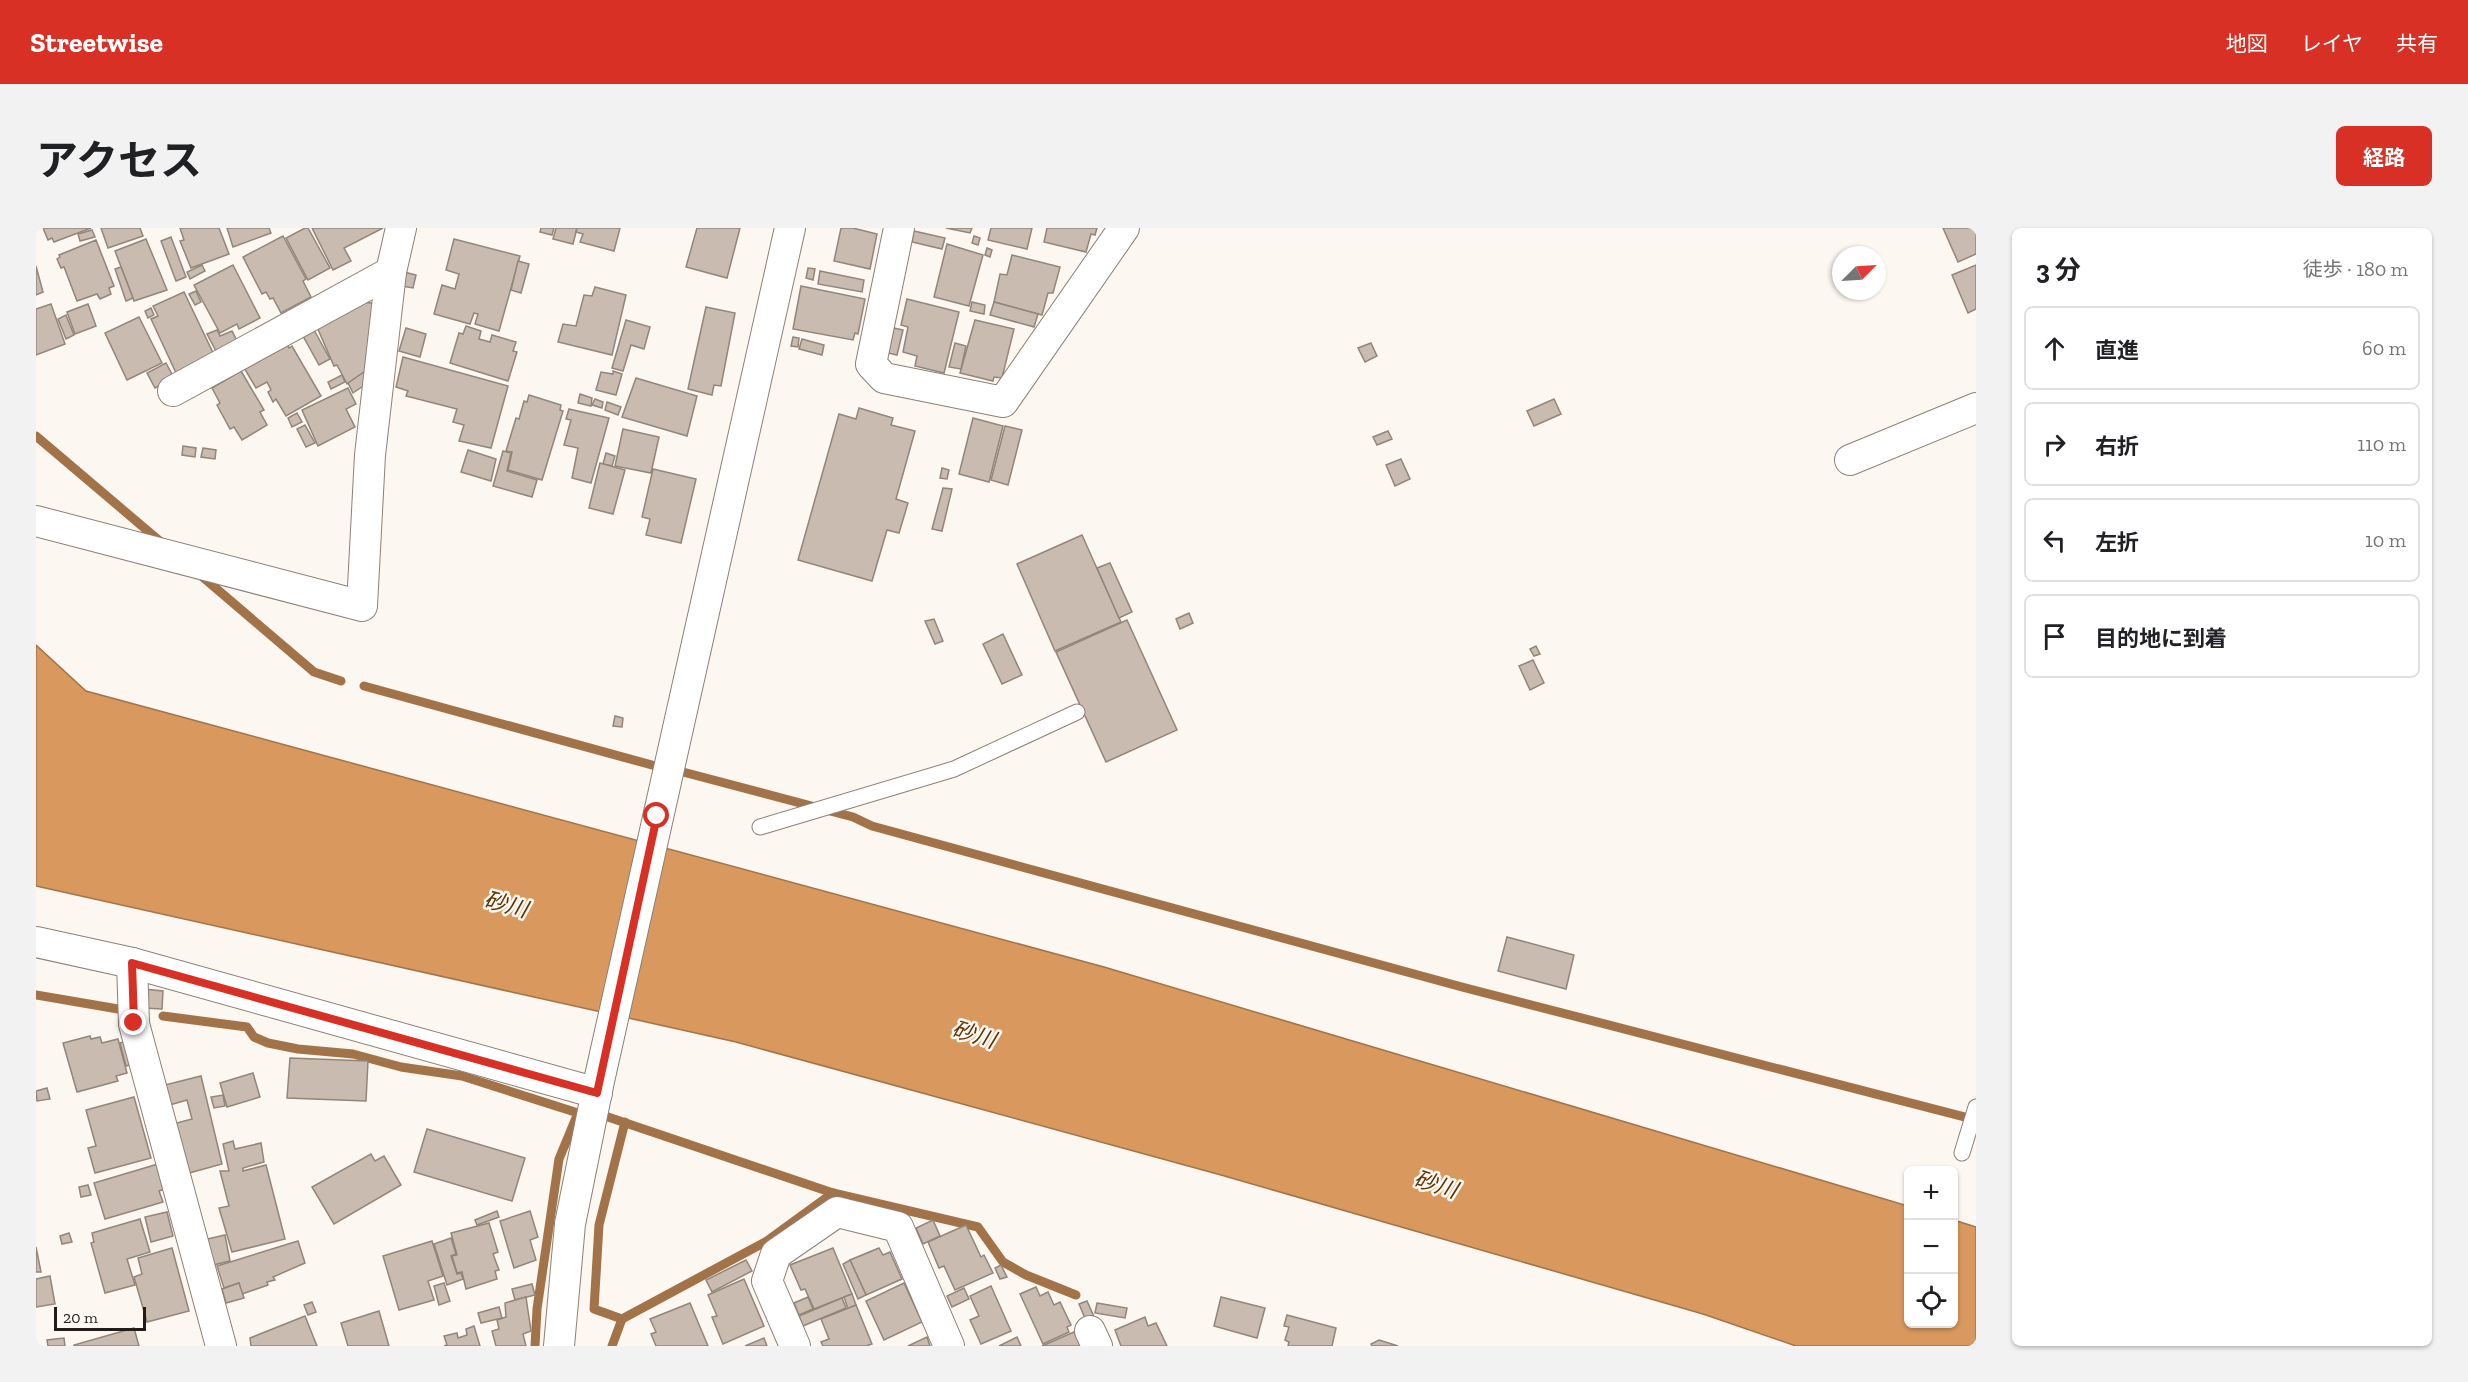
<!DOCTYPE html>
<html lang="ja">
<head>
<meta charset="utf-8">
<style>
	:root { --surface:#fff; --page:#f2f2f2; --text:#202124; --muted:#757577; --line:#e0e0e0; --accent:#d93025 }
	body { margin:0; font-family:"Zilla Slab","Noto Sans JP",serif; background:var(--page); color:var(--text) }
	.controls { position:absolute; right:18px; bottom:18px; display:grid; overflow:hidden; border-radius:9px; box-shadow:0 2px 4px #0004 }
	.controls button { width:54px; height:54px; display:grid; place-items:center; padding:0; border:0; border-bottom:2px solid var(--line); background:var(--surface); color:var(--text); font:30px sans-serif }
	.compass { position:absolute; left:1796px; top:18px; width:54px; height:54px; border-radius:50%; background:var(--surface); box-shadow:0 2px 4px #0004; rotate:66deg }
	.scale { position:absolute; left:18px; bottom:15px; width:92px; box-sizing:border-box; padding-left:6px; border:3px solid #211c18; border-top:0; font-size:16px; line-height:21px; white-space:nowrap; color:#211c18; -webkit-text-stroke:4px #fdf7f2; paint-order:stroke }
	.stop { position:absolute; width:18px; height:18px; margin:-14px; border:4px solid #d93025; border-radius:50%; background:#fff }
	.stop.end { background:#d93025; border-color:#fff; box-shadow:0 2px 6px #0008 }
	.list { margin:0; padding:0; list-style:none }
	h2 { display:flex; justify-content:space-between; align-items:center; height:78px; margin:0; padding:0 24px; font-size:26px }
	h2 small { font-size:20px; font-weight:400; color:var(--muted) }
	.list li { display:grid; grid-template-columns:39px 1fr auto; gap:18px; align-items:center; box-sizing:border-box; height:84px; margin:0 12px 12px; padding:0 12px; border:2px solid var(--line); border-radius:9px }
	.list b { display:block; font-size:22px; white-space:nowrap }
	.list em { font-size:20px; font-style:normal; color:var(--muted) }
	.icon { flex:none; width:33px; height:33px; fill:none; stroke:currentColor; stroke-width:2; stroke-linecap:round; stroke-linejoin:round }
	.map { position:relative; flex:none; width:1940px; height:1118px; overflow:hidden; border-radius:9px }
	header { display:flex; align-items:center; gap:36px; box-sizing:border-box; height:84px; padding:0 30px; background:var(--accent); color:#fff }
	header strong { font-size:28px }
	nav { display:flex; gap:33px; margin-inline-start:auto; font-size:21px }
	.intro { display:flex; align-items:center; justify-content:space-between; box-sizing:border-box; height:144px; padding:0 36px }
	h1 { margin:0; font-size:42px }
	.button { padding:15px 27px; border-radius:9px; background:var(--accent); color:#fff; font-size:21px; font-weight:700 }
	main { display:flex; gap:36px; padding:0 36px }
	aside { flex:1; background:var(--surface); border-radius:9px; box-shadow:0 2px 4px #0004 }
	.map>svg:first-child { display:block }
	.water { fill:#d9985d; stroke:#a27348; stroke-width:1.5 }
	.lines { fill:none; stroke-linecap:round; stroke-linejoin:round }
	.stream { stroke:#a27348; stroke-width:9 }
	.building { fill:#c9bbaf; stroke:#92857a; stroke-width:1.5 }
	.lane-casing { stroke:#8d8075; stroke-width:17 }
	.street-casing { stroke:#8d8075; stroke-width:32 }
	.lane { stroke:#fff; stroke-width:15 }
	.street { stroke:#fff; stroke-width:30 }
	.route { stroke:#d93025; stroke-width:8 }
	.labels { text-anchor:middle; stroke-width:5; stroke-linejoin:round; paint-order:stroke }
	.water-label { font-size:22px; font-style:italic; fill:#5d3301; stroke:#fdf7f2 }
</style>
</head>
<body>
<header>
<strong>Streetwise</strong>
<nav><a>地図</a><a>レイヤ</a><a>共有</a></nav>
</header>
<div class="intro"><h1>アクセス</h1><a class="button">経路</a></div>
<main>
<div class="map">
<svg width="1940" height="1118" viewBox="0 0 1940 1118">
	<rect width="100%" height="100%" fill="#fdf7f2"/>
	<path class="water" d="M0 417 50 463 1068 739 1872 978V1096H1918V992L1940 999V1118H1760L1667 1086 1185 947 700 814 0 658Z"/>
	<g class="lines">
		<g class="stream">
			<path d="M0 208 126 315"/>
			<path d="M162 345 278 444 305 453"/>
			<path d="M328 458 616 537"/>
			<path d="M647 544 817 589 836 598 1426 759 1940 892"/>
			<path d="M0 767 88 782"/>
			<path d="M127 788 211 799 218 809 232 815 262 821 317 826 365 839 426 848 542 885 523 931 501 1081 499 1118"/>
			<path d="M572 889 797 965 942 999 967 1034 990 1047 1040 1067"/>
			<path d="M586 1091 731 1013 797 965"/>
			<path d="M576 1118 586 1091 558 1081 563 997 589 894"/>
		</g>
	</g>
	<g class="building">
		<path d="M7 0H55L18 14 16 10 12 12Z"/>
		<path d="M65 0H104L107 8 72 20Z"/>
		<path d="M144 0H183L193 26 155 40 144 13 148 12Z"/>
		<path d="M191 0H233L235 5 197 19Z"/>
		<path d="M269 0H272L294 40 272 52 250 10Z"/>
		<path d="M276 0H347L308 20 315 33 297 42Z"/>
		<path d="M505 0H518L516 7 504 4Z"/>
		<path d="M520 0H541L537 16 517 11Z"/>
		<path d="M541 0H584L578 23 544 14 547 6 540 4Z"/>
		<path d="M661 0H704L691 50 650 39Z"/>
		<path d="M805 0H817L841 6 834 41 798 33Z"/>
		<path d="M910 0H936L934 5Z"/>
		<path d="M955 0H996L991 21 952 12Z"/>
		<path d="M1011 0H1061L1059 7 1055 6 1050 24 1008 14Z"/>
		<path d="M1907 0H1940V26L1922 34Z"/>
		<path d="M56 2 59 9 44 13 42 6Z"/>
		<path d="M878 3 909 10 906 21 876 14Z"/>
		<path d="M247 8 270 51 267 53 275 69 245 85 237 70 234 71 230 64 226 66 207 29Z"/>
		<path d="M938 8 944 10 942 17 936 15Z"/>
		<path d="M135 9 150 49 140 53 125 13Z"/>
		<path d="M110 11 131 62 98 73 79 23Z"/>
		<path d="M418 11 484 28 463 103 439 96 442 86 438 85 434 96 398 86 406 57 419 61 423 46 410 42Z"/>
		<path d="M60 12 78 58 73 60 75 66 64 71 61 66 41 73 28 39 25 40 21 31 24 29 23 27Z"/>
		<path d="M911 16 947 27 933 78 898 69Z"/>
		<path d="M951 20 956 22 954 29 949 27Z"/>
		<path d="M976 27 1024 39 1017 65H1012L1006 87 958 74 964 46 971 47Z"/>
		<path d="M482 33 493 36 485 65 475 62Z"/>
		<path d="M166 37 169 43 154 51 151 44Z"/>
		<path d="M197 37 224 90 203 101 201 96 184 105 158 57Z"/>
		<path d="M1940 37V81L1932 85 1916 47Z"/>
		<path d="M0 38 7 64 0 67Z"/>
		<path d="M85 39 97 70 90 73 79 41Z"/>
		<path d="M772 40 779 41 777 52 770 50Z"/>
		<path d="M784 43 828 52 826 64 782 56Z"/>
		<path d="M368 44 380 47 377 60 365 58Z"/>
		<path d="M765 58 829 71 822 106 819 105 817 112 757 101Z"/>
		<path d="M559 59 590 67 576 127 522 114 527 96 540 98 548 67 556 68Z"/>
		<path d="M160 63 165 74 159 77 153 66Z"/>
		<path d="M148 64 179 129 141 147 115 91 122 88 117 78Z"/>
		<path d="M871 71 923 84 908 145 879 138 881 128 867 124 872 99 865 97Z"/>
		<path d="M319 73 342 76 334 127 330 129 335 139 311 156 301 137 298 138 281 99Z"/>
		<path d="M936 74 949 77 948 86 934 83Z"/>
		<path d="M958 74 1002 86 998 99 954 87Z"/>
		<path d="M15 76 29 116 0 127V81Z"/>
		<path d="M52 76 60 98 39 106 31 84Z"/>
		<path d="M670 79 699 85 685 158 678 157 676 167 652 161Z"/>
		<path d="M115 80 118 87 112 90 109 83Z"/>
		<path d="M30 87 38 107 30 111 22 91Z"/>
		<path d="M103 89 126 135 91 152 69 105Z"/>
		<path d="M590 92 614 99 608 121 595 117 587 143 576 140Z"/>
		<path d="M939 92 978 101 966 150 958 149 957 153 924 145Z"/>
		<path d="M430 98 445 103 443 111 454 114 456 107 480 114 477 123 481 124 472 153 414 135 423 105 427 106Z"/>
		<path d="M370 100 390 106 384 129 363 123Z"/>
		<path d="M858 100 867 102 861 127 852 125Z"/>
		<path d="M181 102 184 108 196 103 202 115 181 125 171 106Z"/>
		<path d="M278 102 294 131 283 137 267 108Z"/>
		<path d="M757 109 763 110 762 119 755 118Z"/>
		<path d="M766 111 788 117 786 127 763 121Z"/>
		<path d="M250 115 253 120 256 118 285 168 250 188 240 171 237 174 232 164 235 162 231 154 220 160 207 138Z"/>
		<path d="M919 115 930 118 925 141 913 139Z"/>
		<path d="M1335 115 1341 128 1329 134 1322 120Z"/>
		<path d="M367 129 472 158 455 220 423 213 428 197 417 194 421 181 370 168 372 163 360 159Z"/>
		<path d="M130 135 138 150 119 160 111 145Z"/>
		<path d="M205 143 228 182 224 184 231 197 206 212 198 199 194 201 181 177 184 175 176 160Z"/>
		<path d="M577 143 586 146 580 167 560 162 565 144 577 146Z"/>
		<path d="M328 144 333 154 317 165 312 155Z"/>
		<path d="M306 147 309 154 295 161 292 154Z"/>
		<path d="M600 150 661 168 651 208 586 189Z"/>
		<path d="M312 160 320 176 310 181 319 199 282 218 266 182Z"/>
		<path d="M544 166 556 170 555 178 542 175Z"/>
		<path d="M493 167 525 177 524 182 527 183 506 252 472 242 476 224 470 223 480 190 483 191 488 173 491 174Z"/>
		<path d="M559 171 567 174 566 180 556 177Z"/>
		<path d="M1518 171 1525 186 1498 198 1491 183Z"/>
		<path d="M571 174 585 179 582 187 569 182Z"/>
		<path d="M823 180 857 190 855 197 879 203 860 271 872 275 863 305 851 302 836 353 762 332 803 186 820 191Z"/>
		<path d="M533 181 573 190 555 255 536 250 542 220 528 217 535 192 530 191Z"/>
		<path d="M261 185 266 194 256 199 252 190Z"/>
		<path d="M937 190 967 198 953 254 923 246Z"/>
		<path d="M269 197 279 215 270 219 261 201Z"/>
		<path d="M969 198 986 202 972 257 955 252Z"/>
		<path d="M587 201 623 209 615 245 579 238Z"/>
		<path d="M1352 203 1356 211 1341 217 1337 209Z"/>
		<path d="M147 218 160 220 159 229 146 227Z"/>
		<path d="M167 220 180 222 179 231 165 229Z"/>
		<path d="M432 222 460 231 455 253 425 244Z"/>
		<path d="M467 223 475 225 471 243 501 252 496 269 457 258Z"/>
		<path d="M570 225 579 228 576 238 567 236Z"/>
		<path d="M1365 231 1374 251 1359 258 1350 237Z"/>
		<path d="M564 235 589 242 577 286 553 280Z"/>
		<path d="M906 240 913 242 911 251 904 250Z"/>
		<path d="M617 241 660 251 645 315 610 307 614 291 606 289Z"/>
		<path d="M907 260 916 261 906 303 896 301Z"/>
		<path d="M1046 307 1085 394 1019 423 981 336Z"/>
		<path d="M1074 335 1096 384 1083 390 1061 340Z"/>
		<path d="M1153 385 1157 395 1144 401 1140 391Z"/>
		<path d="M898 391 907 413 899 416 889 393Z"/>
		<path d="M1091 392 1141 502 1070 534 1020 424Z"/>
		<path d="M967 406 986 447 966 456 947 416Z"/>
		<path d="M1500 418 1504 426 1498 428 1494 421Z"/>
		<path d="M1497 432 1508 455 1494 462 1483 438Z"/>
		<path d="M579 488 587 490 586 499 577 498Z"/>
		<path d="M1471 709 1538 727 1530 761 1462 743Z"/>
		<path d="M108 761 127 763 126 781 107 780Z"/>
		<path d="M54 808 55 811 64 809 66 815 82 811 91 845 80 848 82 853 41 864 27 815Z"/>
		<path d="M94 812 100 835 90 838 84 815Z"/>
		<path d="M254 830 332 833 330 873 251 870Z"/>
		<path d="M217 845 224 869 191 879 184 855Z"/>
		<path d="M165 848 186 936 153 945 137 896 156 891 151 872 130 878 125 858Z"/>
		<path d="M11 860 14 871 1 873 0 863Z"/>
		<path d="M187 867 189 878 178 880 175 869Z"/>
		<path d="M98 869 115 930 59 945 52 920 60 918 50 882Z"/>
		<path d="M391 901 489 930 476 973 378 944Z"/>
		<path d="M197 913 199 921 225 915 228 934 207 940V943L230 937 249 1011 196 1024 183 980 193 978 184 943H193L187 916Z"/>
		<path d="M335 926 339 933 348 928 365 957 298 996 276 959Z"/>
		<path d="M122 936 129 961 123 963 127 974 69 991 58 955Z"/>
		<path d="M52 957 55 967 45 969 43 959Z"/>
		<path d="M461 983 463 989 441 997 439 992Z"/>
		<path d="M494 983 502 1009 494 1012 500 1032 478 1040 464 993Z"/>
		<path d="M131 984 137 1008 115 1014 109 989Z"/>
		<path d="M104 991 114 1024 91 1031 99 1057 69 1065 55 1015 58 1014 56 1005Z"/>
		<path d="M897 992 904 1008 887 1016 880 1000Z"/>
		<path d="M453 995 462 1024 457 1026 463 1042 459 1043 461 1051 430 1061 426 1044 421 1045 416 1028 421 1027 415 1005Z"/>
		<path d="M930 997 945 1029 948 1027 957 1045 919 1062 908 1038 903 1040 892 1014Z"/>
		<path d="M33 1005 36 1014 26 1016 24 1008Z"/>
		<path d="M189 1007 194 1033 173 1038 167 1012Z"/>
		<path d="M415 1010 420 1026 415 1028 421 1046 425 1045 427 1051 411 1057 398 1016Z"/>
		<path d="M262 1013 269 1035 237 1049 239 1052 231 1054 232 1057 206 1066 203 1055 188 1060 181 1038Z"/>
		<path d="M396 1013 407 1048 392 1053 398 1072 363 1082 347 1028Z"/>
		<path d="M0 1019 5 1044H0Z"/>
		<path d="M136 1020 153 1083 111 1094 98 1049 106 1046 102 1030Z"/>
		<path d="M797 1020 816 1066 778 1081 769 1061 765 1062 754 1037Z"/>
		<path d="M843 1020 847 1027 854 1024 866 1051 830 1067 814 1032Z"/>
		<path d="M710 1032 716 1043 676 1064 670 1052Z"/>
		<path d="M814 1032 830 1067 822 1071 807 1036Z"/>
		<path d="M965 1037 971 1049 964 1051 959 1040Z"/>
		<path d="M14 1048 19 1076 0 1079V1051Z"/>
		<path d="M708 1051 728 1098 687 1116 676 1089 681 1088 672 1067Z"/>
		<path d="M203 1055 208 1070 190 1075 186 1061Z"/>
		<path d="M408 1055 414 1073 403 1077 398 1058Z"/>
		<path d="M868 1055 886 1094 848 1112 830 1073Z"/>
		<path d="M496 1056 499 1067 479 1072 476 1061Z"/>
		<path d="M955 1058 975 1103 945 1116 934 1092 943 1088 934 1068Z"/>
		<path d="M1000 1059 1004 1068 1012 1064 1018 1077 1024 1074 1035 1097 1031 1099 1033 1104 1007 1116 984 1066Z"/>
		<path d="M928 1060 933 1071 916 1079 911 1068Z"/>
		<path d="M816 1066 820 1077 812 1081 808 1069Z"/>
		<path d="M490 1069 495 1103 487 1106 490 1118H460L456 1103 463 1101 461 1092 470 1089 469 1075Z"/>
		<path d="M772 1069 777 1081 763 1087 758 1075Z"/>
		<path d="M1185 1069 1229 1080 1221 1110 1178 1098Z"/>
		<path d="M806 1070 810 1080 767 1098 763 1088Z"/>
		<path d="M1051 1073 1059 1091 1051 1095 1043 1076Z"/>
		<path d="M276 1074 280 1084 272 1087 268 1077Z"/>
		<path d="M654 1075 672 1118H620L615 1106 620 1104 614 1091Z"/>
		<path d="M1061 1075 1091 1080 1089 1090 1059 1085Z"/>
		<path d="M820 1077 836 1116 830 1118H787L785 1114 793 1111 785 1091Z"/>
		<path d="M463 1079 466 1090 445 1095 442 1085Z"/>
		<path d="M343 1083 353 1118H312L305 1095Z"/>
		<path d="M1251 1087 1300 1100 1296 1118H1252L1253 1114 1249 1112 1253 1099 1248 1098Z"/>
		<path d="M269 1088 281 1118H215L214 1110Z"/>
		<path d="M1109 1089 1112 1098 1120 1095 1131 1118H1085L1079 1102Z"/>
		<path d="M438 1098 444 1118H408L411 1117 408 1108 421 1105 422 1110 431 1107 430 1101Z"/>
		<path d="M98 1100 103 1118H38V1117Z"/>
		<path d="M1038 1104 1045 1118H1006Z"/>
		<path d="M891 1109 894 1118H872Z"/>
		<path d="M981 1109 985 1118H963Z"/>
		<path d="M28 1110 29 1118H12L11 1112Z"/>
		<path d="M728 1110 731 1118H709Z"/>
		<path d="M1343 1112 1362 1118H1336L1335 1116Z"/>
	</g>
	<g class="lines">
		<defs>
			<g id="lane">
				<path d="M724 599 918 541 1041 484"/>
				<path d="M1926 925 1940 879"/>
			</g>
			<g id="street">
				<path d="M863 0 835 136 848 150 967 174 1088 0"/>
				<path d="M137 163 355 44"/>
				<path d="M1814 232 1940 180"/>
				<path d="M0 293 326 378 334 227 355 44 365 0"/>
				<path d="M0 714 96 735 561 865"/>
				<path d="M96 735 98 796 185 1118"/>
				<path d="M1054 1103 1061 1118"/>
				<path d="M523 1118 534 996 563 853 754 0"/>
				<path d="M759 1118 731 1053 740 1026 801 984 862 999 913 1118"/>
			</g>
		</defs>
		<use href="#lane" class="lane-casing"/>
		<use href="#street" class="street-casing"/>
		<use href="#lane" class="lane"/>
		<use href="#street" class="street"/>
	</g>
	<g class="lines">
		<path class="route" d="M98 795 96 735 561 865 621 588"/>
	</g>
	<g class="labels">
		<g class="water-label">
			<text transform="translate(470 676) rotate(15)" y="8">砂川</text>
			<text transform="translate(938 806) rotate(17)" y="8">砂川</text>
			<text transform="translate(1400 956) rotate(18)" y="8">砂川</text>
		</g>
	</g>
</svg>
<div class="controls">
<button>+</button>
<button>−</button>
<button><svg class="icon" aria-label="locate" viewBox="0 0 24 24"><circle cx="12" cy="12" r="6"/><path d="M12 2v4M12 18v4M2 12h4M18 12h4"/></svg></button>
</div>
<svg class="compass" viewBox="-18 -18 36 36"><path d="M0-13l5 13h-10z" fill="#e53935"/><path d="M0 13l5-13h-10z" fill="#757577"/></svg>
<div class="scale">20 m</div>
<div class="stop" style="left:621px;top:588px"></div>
<div class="stop end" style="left:98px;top:795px"></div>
</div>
<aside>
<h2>3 分<small>徒歩 · 180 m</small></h2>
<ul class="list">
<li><svg class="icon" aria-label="ahead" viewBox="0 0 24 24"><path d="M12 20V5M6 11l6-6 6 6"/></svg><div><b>直進</b></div><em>60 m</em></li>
<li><svg class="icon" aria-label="right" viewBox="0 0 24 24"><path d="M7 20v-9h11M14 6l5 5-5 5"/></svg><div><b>右折</b></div><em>110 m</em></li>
<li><svg class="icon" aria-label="left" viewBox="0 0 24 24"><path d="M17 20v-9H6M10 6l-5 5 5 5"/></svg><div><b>左折</b></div><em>10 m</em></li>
<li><svg class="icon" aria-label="arrive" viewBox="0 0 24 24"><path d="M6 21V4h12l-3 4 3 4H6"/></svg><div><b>目的地に到着</b></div></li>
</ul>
</aside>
</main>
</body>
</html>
